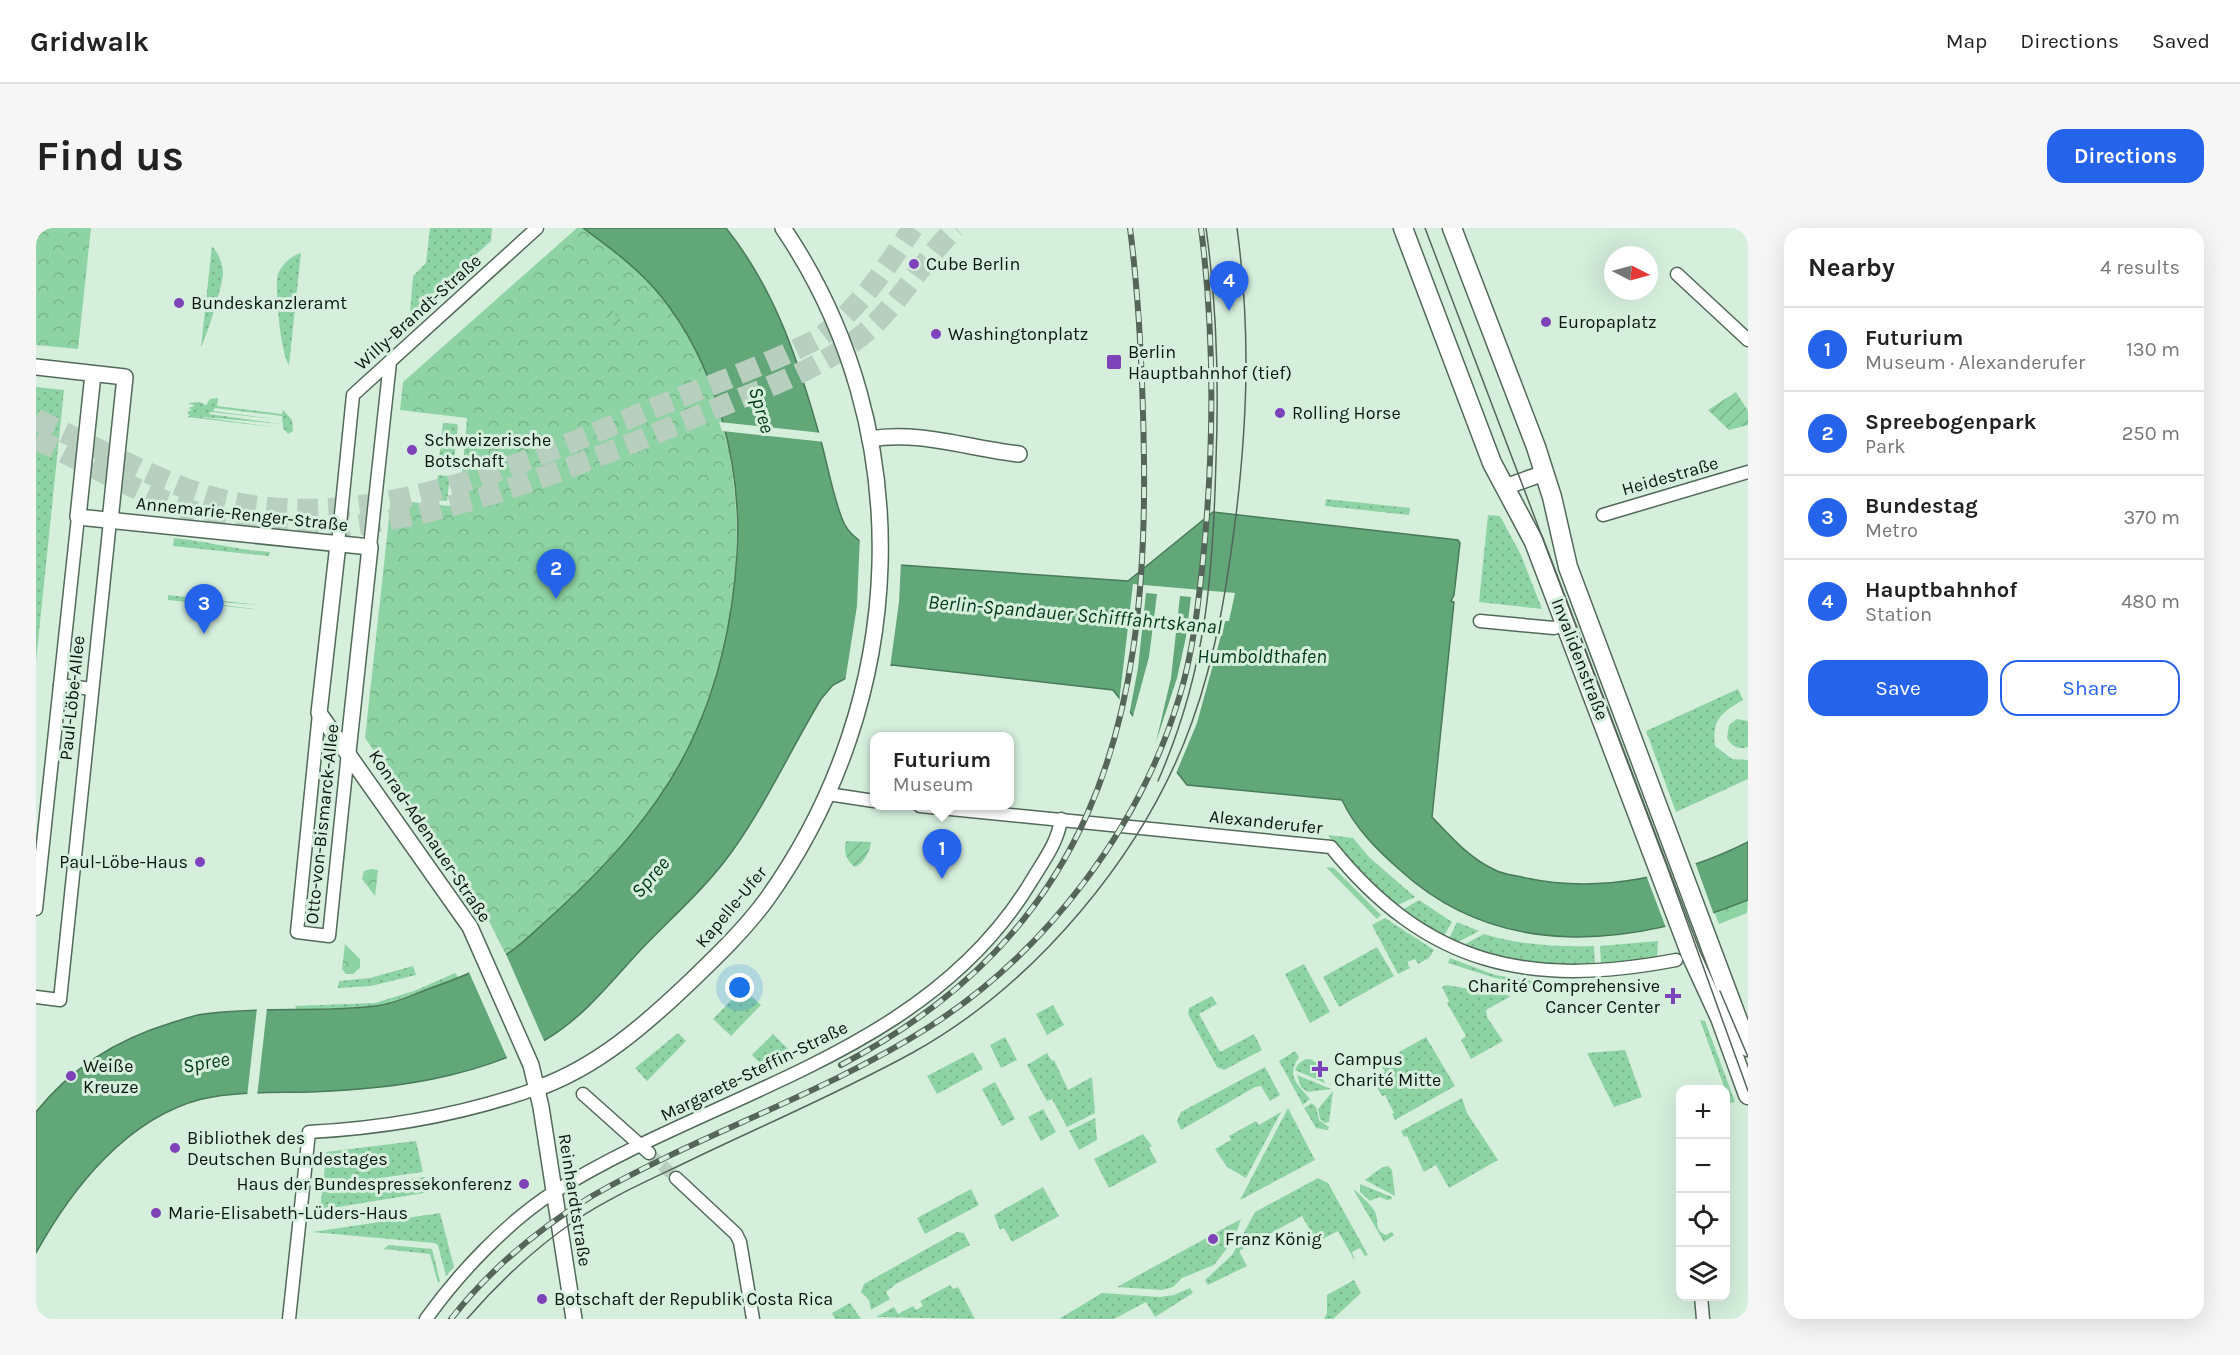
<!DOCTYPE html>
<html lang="en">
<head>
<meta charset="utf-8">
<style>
	:root { --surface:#fff; --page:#f6f6f6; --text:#222; --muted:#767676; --line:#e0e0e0; --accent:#2563eb }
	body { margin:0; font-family:Karla,sans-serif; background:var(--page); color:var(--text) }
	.controls { position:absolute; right:18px; bottom:18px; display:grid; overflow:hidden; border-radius:12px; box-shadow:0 6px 24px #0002 }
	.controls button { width:54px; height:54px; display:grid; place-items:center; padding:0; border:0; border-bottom:2px solid var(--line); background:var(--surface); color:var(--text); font:30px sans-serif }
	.compass { position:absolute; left:1568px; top:18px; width:54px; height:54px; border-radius:50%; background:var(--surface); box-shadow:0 6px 24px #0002; rotate:96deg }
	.you { position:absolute; left:704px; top:760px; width:21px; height:21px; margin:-15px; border:4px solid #fff; border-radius:50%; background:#1a73e8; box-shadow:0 0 0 9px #1a73e833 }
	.badge { display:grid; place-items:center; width:39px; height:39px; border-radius:50%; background:var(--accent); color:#fff; font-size:20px; font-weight:700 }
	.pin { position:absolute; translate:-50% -50px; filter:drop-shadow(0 2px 3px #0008) }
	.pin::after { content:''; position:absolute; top:32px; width:21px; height:18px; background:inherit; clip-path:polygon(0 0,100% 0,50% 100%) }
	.popup { position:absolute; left:834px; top:504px; width:144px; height:78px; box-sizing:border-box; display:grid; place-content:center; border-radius:12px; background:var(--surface); filter:drop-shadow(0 2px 4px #0005); font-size:20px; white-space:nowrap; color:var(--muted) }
	.popup b { font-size:22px; color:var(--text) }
	.popup::after { content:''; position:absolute; left:50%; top:100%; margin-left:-12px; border:12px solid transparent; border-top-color:var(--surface) }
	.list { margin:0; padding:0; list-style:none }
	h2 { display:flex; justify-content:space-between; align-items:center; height:78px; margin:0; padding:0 24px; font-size:26px }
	h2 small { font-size:20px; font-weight:400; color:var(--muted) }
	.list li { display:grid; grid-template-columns:39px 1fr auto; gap:18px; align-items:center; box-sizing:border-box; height:84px; padding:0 24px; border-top:2px solid var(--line) }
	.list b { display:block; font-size:22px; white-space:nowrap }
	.list p { margin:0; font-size:20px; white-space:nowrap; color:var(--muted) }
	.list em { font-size:20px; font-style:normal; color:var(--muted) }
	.actions { display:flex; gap:12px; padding:18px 24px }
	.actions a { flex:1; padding:14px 0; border:2px solid var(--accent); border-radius:18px; text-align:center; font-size:21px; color:var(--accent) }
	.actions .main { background:var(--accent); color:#fff }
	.icon { flex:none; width:33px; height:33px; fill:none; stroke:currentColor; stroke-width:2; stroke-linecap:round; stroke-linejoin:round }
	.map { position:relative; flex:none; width:1712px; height:1091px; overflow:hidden; border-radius:18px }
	header { display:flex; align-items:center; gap:36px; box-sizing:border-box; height:84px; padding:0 30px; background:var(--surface); border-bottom:2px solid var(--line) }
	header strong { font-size:28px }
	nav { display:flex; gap:33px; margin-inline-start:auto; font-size:21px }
	.intro { display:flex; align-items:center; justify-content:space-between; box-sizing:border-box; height:144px; padding:0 36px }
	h1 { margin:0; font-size:42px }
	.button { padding:15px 27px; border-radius:18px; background:var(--accent); color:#fff; font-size:21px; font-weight:700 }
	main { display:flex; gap:36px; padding:0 36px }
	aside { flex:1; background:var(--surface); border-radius:18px; box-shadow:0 6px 24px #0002 }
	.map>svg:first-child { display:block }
	.grass { fill:url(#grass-dots) }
	.forest { fill:url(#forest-crowns) }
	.garden { fill:url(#garden-furrows) }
	.water { fill:#61a778; stroke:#487b58; stroke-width:1.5 }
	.pier { fill:#d6efdd; fill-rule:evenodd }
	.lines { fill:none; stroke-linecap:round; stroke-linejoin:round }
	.minor-tunnel { stroke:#b8cebe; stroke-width:12; stroke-dasharray:12 6; stroke-linecap:butt }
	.trunk-tunnel { stroke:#b8cebe; stroke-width:21; stroke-dasharray:21 10; stroke-linecap:butt }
	.minor-casing { stroke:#536959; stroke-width:15 }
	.tertiary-casing { stroke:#536959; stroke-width:18 }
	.secondary-casing { stroke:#536959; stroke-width:21 }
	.minor { stroke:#fff; stroke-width:12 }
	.tertiary { stroke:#fff; stroke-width:15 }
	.secondary { stroke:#fff; stroke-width:18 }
	.tram { stroke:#56655a; stroke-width:1.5 }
	.rail-casing { stroke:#56655a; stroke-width:6 }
	.rail { stroke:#d6efdd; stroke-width:4; stroke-dasharray:11; stroke-linecap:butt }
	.poi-dot { fill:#7e43b9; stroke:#d6efdd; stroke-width:2 }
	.labels { text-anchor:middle; stroke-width:6; stroke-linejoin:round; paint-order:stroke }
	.poi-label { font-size:18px; fill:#0c150f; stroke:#d6efdd; text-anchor:start }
	.street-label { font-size:18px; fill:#0c150f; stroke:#d6efdd }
	.water-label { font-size:20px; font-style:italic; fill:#003719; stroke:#d6efdd }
</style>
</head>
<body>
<header>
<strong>Gridwalk</strong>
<nav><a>Map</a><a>Directions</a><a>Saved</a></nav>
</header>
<div class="intro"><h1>Find us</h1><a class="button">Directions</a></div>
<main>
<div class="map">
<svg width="1712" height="1091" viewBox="0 0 1712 1091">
	<defs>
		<pattern id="grass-dots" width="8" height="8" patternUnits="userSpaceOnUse" patternTransform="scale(1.5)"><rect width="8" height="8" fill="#8ed3a3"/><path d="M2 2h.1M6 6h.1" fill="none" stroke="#79b48b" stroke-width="1.8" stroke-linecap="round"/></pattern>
		<pattern id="forest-crowns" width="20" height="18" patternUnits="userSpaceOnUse" patternTransform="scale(1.5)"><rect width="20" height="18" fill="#8ed3a3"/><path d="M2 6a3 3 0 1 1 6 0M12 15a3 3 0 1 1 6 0" fill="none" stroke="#79b48b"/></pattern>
		<pattern id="garden-furrows" width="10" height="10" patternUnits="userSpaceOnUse" patternTransform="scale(1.5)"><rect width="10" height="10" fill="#8ed3a3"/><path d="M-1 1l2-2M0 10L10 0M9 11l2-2" fill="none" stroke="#79b48b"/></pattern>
	</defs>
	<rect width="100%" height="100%" fill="#d6efdd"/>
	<g class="grass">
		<path d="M394 0H456L455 13 374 86 377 48 390 35Z"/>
		<path d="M176 18C182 25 187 35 187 45 187 56 171 108 165 119Z"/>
		<path d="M265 25 253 137C245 128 238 59 242 46 246 36 255 28 265 25Z"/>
		<path d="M0 159 28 162 0 433Z"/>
		<path d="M182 170 181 178 246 186 247 182 256 192 257 203 252 206 247 200 246 188 179 180 177 183 246 192 175 184 173 186 245 196 157 188 245 200 151 189 154 188 151 184 156 182 152 180 159 178 152 175 164 174 170 177 174 171Z"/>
		<path d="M407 195 421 196 422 199 418 232 403 231Z"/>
		<path d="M402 247 414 248 411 273 399 272Z"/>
		<path d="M1290 271 1374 280 1373 287 1289 278Z"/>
		<path d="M1452 287 1464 288 1485 327 1506 381 1443 374Z"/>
		<path d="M138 310C170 313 201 322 234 324L233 328 137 318Z"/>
		<path d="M132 367 225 377 143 371 225 382 132 372Z"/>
		<path d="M1702 461 1707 472C1685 485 1676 491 1679 518L1696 531 1712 532V551L1640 584 1610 503Z"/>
		<path d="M1701 491 1712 493V519C1703 522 1696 519 1691 510L1693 497Z"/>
		<path d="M1292 607 1317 610 1333 629 1379 669 1360 678 1319 641Z"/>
		<path d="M1290 639 1298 640 1345 687 1341 691Z"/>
		<path d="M1383 672 1416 694 1408 708 1366 682Z"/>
		<path d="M1349 690 1398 722 1393 730 1382 736 1379 731 1371 734 1374 740 1362 746 1336 697Z"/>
		<path d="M1421 694 1443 703 1422 714 1413 711Z"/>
		<path d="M1448 706C1484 717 1520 719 1558 718L1559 737C1513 739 1471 733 1427 717Z"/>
		<path d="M1622 713 1621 732 1565 736 1564 718Z"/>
		<path d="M1341 719 1358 748 1303 779 1287 749Z"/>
		<path d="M1414 730 1459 747 1497 753 1496 756 1459 750 1412 735Z"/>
		<path d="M1268 736 1294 784 1274 795 1249 746Z"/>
		<path d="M377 738 380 747 335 758 302 760 303 753 334 750Z"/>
		<path d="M419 745 422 749 417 752 343 778 261 782 259 778 339 775 378 763Z"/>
		<path d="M1410 757 1475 768 1450 782 1451 789 1467 813 1435 831 1425 812 1430 808 1411 775 1413 773 1406 759Z"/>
		<path d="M707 760 725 777 695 808 677 791Z"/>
		<path d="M1176 768 1181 776 1163 786 1184 824 1218 806 1226 822 1188 842 1181 839 1152 786 1153 780Z"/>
		<path d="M1017 777 1028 797 1011 807 1000 786Z"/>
		<path d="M1664 792 1669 793 1699 874 1694 875Z"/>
		<path d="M642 805 650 813 611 853 599 840Z"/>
		<path d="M737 806 756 825 729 840 716 827Z"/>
		<path d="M969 809 981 832 965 840 954 817Z"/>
		<path d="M1390 809 1419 858 1359 892 1356 886 1358 885 1349 867 1346 868 1336 851 1349 844 1344 835Z"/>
		<path d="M1589 822 1606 869 1578 879 1551 825Z"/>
		<path d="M1259 823 1263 829C1249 849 1263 857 1274 871L1267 877 1243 833Z"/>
		<path d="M937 824 947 841 901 866 891 848Z"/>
		<path d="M1011 825 1016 833 1018 832 1032 862 1056 849 1059 885 1031 899 1016 871 1011 873 991 837Z"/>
		<path d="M1270 831C1286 832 1283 844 1289 855L1259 842 1262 836Z"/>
		<path d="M1229 839 1244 867 1234 873 1225 858 1219 859 1145 902 1141 893 1145 884Z"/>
		<path d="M1261 847 1295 861 1271 864 1265 859Z"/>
		<path d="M959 854 979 891 966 898 946 861Z"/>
		<path d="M1297 863 1293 894 1289 895 1284 891 1282 881Z"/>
		<path d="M1426 870 1431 885 1462 932 1413 960 1400 937 1388 944 1371 908 1368 909 1365 903Z"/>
		<path d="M1276 875 1280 879 1283 892 1293 899 1292 902 1280 900 1268 880Z"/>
		<path d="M1252 880 1279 932 1204 972Z"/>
		<path d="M1007 881 1020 904 1005 913 992 889Z"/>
		<path d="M1245 884 1210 950 1191 939 1179 921 1195 912 1193 908 1220 893 1223 897Z"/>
		<path d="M1059 890 1061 912 1043 922 1033 903Z"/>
		<path d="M1107 906 1116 918 1113 920 1121 934 1073 960 1058 931Z"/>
		<path d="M380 913 387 944 287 958 290 924Z"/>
		<path d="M1352 938 1356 942 1359 968 1329 952 1345 940Z"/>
		<path d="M389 949 394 964 284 982 286 964Z"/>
		<path d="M1282 950 1292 955 1332 1027 1329 1028 1324 1020 1316 1024 1319 1033 1302 1003 1281 1014 1266 988 1203 1023 1211 1038 1172 1057 1169 1052 1196 1027 1219 984Z"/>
		<path d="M1324 956 1356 969V971L1351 972 1343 969 1334 973 1324 964Z"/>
		<path d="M1007 959 1023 988 976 1014 968 1000 964 1002 958 987Z"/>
		<path d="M935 961 943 977 889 1006 881 990Z"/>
		<path d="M1317 961C1322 964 1334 976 1338 982 1344 991 1337 1002 1350 1007L1356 1004 1358 1007 1348 1014Z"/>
		<path d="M404 985 418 1039 410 1048 402 1017 398 1015 276 1004Z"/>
		<path d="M1205 991 1198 1011 1178 1037 1146 1050 1137 1059 1126 1062 1081 1059Z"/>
		<path d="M921 1004 928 1005 934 1017 860 1056 850 1064 854 1071 835 1082 833 1072 825 1064 828 1056Z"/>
		<path d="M353 1017 396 1021 404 1053 402 1055 394 1026 347 1021Z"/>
		<path d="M1318 1052 1325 1065 1297 1091H1288L1291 1085V1067Z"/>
		<path d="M914 1057 917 1061 922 1059 939 1091 840 1089 858 1079 862 1086 877 1078 880 1082 887 1078 884 1073Z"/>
		<path d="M1154 1060 1157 1065 1119 1089 1110 1074 1078 1091H1023L1066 1065 1124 1069 1138 1067Z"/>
		<path d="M814 1075 825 1091H799L796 1085Z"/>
	</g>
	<g class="forest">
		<path d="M0 0H55L42 121 0 117Z"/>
		<path d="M541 0H546C574 20 603 41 625 68 727 194 719 405 641 541 599 613 535 676 470 727L444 675 329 510 355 272 423 279 431 190 364 182 367 154Z"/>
		<path d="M335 641 342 642 339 668 326 651 328 643Z"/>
		<path d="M1712 672 1711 685 1683 696 1678 684Z"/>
		<path d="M309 716 324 731V740L317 746H310L306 741Z"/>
	</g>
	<g class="garden">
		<path d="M572 78 591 99 584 104 566 85Z"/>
		<path d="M1700 164 1712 183V197L1693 202 1672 182Z"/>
		<path d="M810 613 835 614C834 624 828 635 819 639 810 633 807 622 810 613Z"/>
	</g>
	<path class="water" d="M547 0H690C740 62 764 138 785 213 791 234 799 279 809 297 817 313 848 328 864 337L1092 353 1177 284 1422 312 1424 315 1418 367 1415 373 1418 374 1396 589C1415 609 1433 630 1459 642 1468 647 1480 647 1490 650 1565 666 1644 648 1712 614V672C1595 719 1463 733 1364 642 1341 622 1319 600 1306 572L1151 557 1077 462 856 437 829 440 797 457 785 471C755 521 731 574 697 622 669 662 631 693 599 728 572 758 544 792 509 812 436 851 355 861 274 864 239 865 201 863 166 871 91 890 36 960 0 1025V884C35 840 82 811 135 795 146 792 157 787 168 786 225 778 283 785 340 778 358 776 376 767 392 761 418 752 444 742 468 728 483 719 497 705 510 693 568 641 623 583 656 512 683 455 697 389 701 326 706 238 681 137 624 67 602 40 574 20 547 0Z"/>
	<g class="pier">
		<path d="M683 194 786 205 789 214 686 203Z"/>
		<path d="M824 307 839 320 865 334 863 374 854 440 830 443 809 454 821 378Z"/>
		<path d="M1097 356 1199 365 1193 393H1189L1161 495 1139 548 1096 492 1113 429 1121 366 1110 365 1102 440 1093 488 1083 475ZM1144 368 1155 369 1150 409 1141 450 1120 514 1135 450Z"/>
		<path d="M1659 634 1678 687 1630 700 1610 647Z"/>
		<path d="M469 724 509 815 472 832 432 742Z"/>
		<path d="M221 780H231L221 869H211Z"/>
	</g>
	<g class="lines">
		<path class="minor-tunnel" d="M613 925 640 950"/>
		<g class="trunk-tunnel">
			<path d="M0 191C57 217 128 258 188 272 336 307 486 235 620 179 674 157 731 137 783 110 824 80 849 41 877 0"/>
			<path d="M0 211C59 239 120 276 184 290 207 295 232 298 256 299 293 303 326 297 363 290 468 269 570 226 669 185 722 162 780 144 825 108 863 78 885 33 920 0"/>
		</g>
		<defs>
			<g id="minor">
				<path d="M1641 46 1712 112"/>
				<path d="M1567 287 1712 244"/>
				<path d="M302 316 317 167 501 0"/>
				<path d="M334 319 354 134"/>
				<path d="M1444 393 1518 400 1530 396"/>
				<path d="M24 457 56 461"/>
				<path d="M283 485 261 704 293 708 312 524"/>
				<path d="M792 566 838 573"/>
				<path d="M884 578 1295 619C1391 738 1493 760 1640 732"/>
				<path d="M0 681 42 289"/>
				<path d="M0 769 24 772 74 293"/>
				<path d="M547 866 613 925"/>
				<path d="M640 950 700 1006 704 1014 717 1091"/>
				<path d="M1665 1068 1667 1091"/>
				<path d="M253 1091 273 904C350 900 429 886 502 860"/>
				<path d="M390 1091C422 1046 471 994 518 964 679 863 892 827 996 652 1008 632 1022 614 1025 591"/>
			</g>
			<g id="tertiary">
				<path d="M0 139 89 149 74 293"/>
				<path d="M57 146 42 289 334 319 312 524"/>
				<path d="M834 211C883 202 935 221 983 226"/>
				<path d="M1469 259 1508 245"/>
				<path d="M302 316 283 485 434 699 495 837 505 879 538 1091"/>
				<path d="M502 860C561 839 610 796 655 753 682 727 709 701 731 671 873 472 885 204 747 0"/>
			</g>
			<g id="secondary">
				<path d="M1367 0 1456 235 1498 314 1655 727 1684 790 1712 867"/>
				<path d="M1416 0 1500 219 1516 269 1532 339 1712 819"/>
			</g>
		</defs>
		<use href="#minor" class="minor-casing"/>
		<use href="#tertiary" class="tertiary-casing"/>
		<use href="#secondary" class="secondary-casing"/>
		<use href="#minor" class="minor"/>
		<use href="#tertiary" class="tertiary"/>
		<use href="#secondary" class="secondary"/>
		<g class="tram">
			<path d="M1389 0 1632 641 1712 863"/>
			<path d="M1122 553C1170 443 1177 351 1180 232 1183 154 1181 78 1170 0"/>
			<path d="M1684 763 1712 829"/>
			<path d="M431 1091C463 1054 499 1020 540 992 576 968 618 950 657 931 730 896 805 864 876 825 999 757 1109 626 1156 494 1181 425 1192 352 1201 279 1212 182 1214 97 1201 0"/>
		</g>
		<defs>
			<g id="rail">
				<path d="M805 837C1055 706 1111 499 1108 234 1107 156 1104 77 1094 0"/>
				<path d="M415 1091C454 1041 502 1001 556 968 664 906 788 866 893 799 1009 725 1103 602 1143 470 1157 425 1162 378 1167 332 1178 222 1179 110 1165 0"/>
			</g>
		</defs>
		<use href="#rail" class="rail-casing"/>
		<use href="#rail" class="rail"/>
	</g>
	<g class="poi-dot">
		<circle cx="878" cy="36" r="6"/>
		<circle cx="143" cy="75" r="6"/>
		<circle cx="1510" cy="94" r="6"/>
		<circle cx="900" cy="106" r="6"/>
		<rect x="1070" y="126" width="16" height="16" rx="3"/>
		<circle cx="1244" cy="185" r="6"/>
		<circle cx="376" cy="222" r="6"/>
		<circle cx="164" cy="634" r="6"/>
		<path d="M1634 759h6v6h6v6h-6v6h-6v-6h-6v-6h6z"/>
		<path d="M1281 832h6v6h6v6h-6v6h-6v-6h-6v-6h6z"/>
		<circle cx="35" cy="848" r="6"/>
		<circle cx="139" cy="920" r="6"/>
		<circle cx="488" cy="956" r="6"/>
		<circle cx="120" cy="985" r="6"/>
		<circle cx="1177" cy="1011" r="6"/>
		<circle cx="506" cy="1071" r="6"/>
	</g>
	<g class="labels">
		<g class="poi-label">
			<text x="890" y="42">Cube Berlin</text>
			<text x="155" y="81">Bundeskanzleramt</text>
			<text x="1522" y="100">Europaplatz</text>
			<text x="912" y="112">Washingtonplatz</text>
			<text x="1092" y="130">Berlin<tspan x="1092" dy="21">Hauptbahnhof (tief)</tspan></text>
			<text x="1256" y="191">Rolling Horse</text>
			<text x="388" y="218">Schweizerische<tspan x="388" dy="21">Botschaft</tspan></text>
			<text x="152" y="640" text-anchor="end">Paul-Löbe-Haus</text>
			<text x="1624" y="764" text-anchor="end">Charité Comprehensive<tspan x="1624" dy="21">Cancer Center</tspan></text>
			<text x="1298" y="837">Campus<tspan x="1298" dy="21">Charité Mitte</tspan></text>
			<text x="47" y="844">Weiße<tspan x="47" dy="21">Kreuze</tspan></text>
			<text x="151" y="916">Bibliothek des<tspan x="151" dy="21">Deutschen Bundestages</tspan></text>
			<text x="476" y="962" text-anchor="end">Haus der Bundespressekonferenz</text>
			<text x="132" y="991">Marie-Elisabeth-Lüders-Haus</text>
			<text x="1189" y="1017">Franz König</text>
			<text x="518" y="1077">Botschaft der Republik Costa Rica</text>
		</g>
		<g class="street-label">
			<text transform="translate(382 84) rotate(-42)" y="6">Willy-Brandt-Straße</text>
			<text transform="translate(1634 248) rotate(-16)" y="6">Heidestraße</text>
			<text transform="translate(206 286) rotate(6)" y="6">Annemarie-Renger-Straße</text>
			<text transform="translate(1544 431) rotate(69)" y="6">Invalidenstraße</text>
			<text transform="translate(36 470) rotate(-84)" y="6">Paul-Löbe-Allee</text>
			<text transform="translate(1230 594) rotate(6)" y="6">Alexanderufer</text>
			<text transform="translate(286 596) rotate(-84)" y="6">Otto-von-Bismarck-Allee</text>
			<text transform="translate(394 608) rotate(56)" y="6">Konrad-Adenauer-Straße</text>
			<text transform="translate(695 679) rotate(-50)" y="6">Kapelle-Ufer</text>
			<text transform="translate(718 843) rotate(-26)" y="6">Margarete-Steffin-Straße</text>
			<text transform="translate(539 972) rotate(81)" y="6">Reinhardtstraße</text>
		</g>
		<g class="water-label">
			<text transform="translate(726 182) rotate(74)" y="7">Spree</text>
			<text transform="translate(1039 386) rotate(5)" y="7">Berlin-Spandauer Schifffahrtskanal</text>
			<text x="1226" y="435">Humboldthafen</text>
			<text transform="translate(614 649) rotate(-49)" y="7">Spree</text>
			<text transform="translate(170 834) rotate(-10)" y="7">Spree</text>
		</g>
	</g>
</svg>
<div class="controls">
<button>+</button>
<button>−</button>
<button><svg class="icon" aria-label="locate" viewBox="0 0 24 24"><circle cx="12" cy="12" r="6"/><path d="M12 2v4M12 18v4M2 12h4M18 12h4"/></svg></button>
<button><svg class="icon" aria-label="layers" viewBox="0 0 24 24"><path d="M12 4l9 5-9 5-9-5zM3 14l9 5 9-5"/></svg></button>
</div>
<svg class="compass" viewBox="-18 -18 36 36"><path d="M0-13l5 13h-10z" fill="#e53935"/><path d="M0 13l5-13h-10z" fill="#767676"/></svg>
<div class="you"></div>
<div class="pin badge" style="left:906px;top:651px">1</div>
<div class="popup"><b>Futurium</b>Museum</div>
<div class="pin badge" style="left:520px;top:371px">2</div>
<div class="pin badge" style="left:168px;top:406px">3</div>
<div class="pin badge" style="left:1193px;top:83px">4</div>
</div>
<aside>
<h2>Nearby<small>4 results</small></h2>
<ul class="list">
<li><span class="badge">1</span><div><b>Futurium</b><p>Museum · Alexanderufer</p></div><em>130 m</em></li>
<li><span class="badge">2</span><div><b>Spreebogenpark</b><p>Park</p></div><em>250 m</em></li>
<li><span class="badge">3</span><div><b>Bundestag</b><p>Metro</p></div><em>370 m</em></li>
<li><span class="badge">4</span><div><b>Hauptbahnhof</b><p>Station</p></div><em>480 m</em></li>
</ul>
<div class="actions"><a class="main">Save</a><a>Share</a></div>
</aside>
</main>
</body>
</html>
